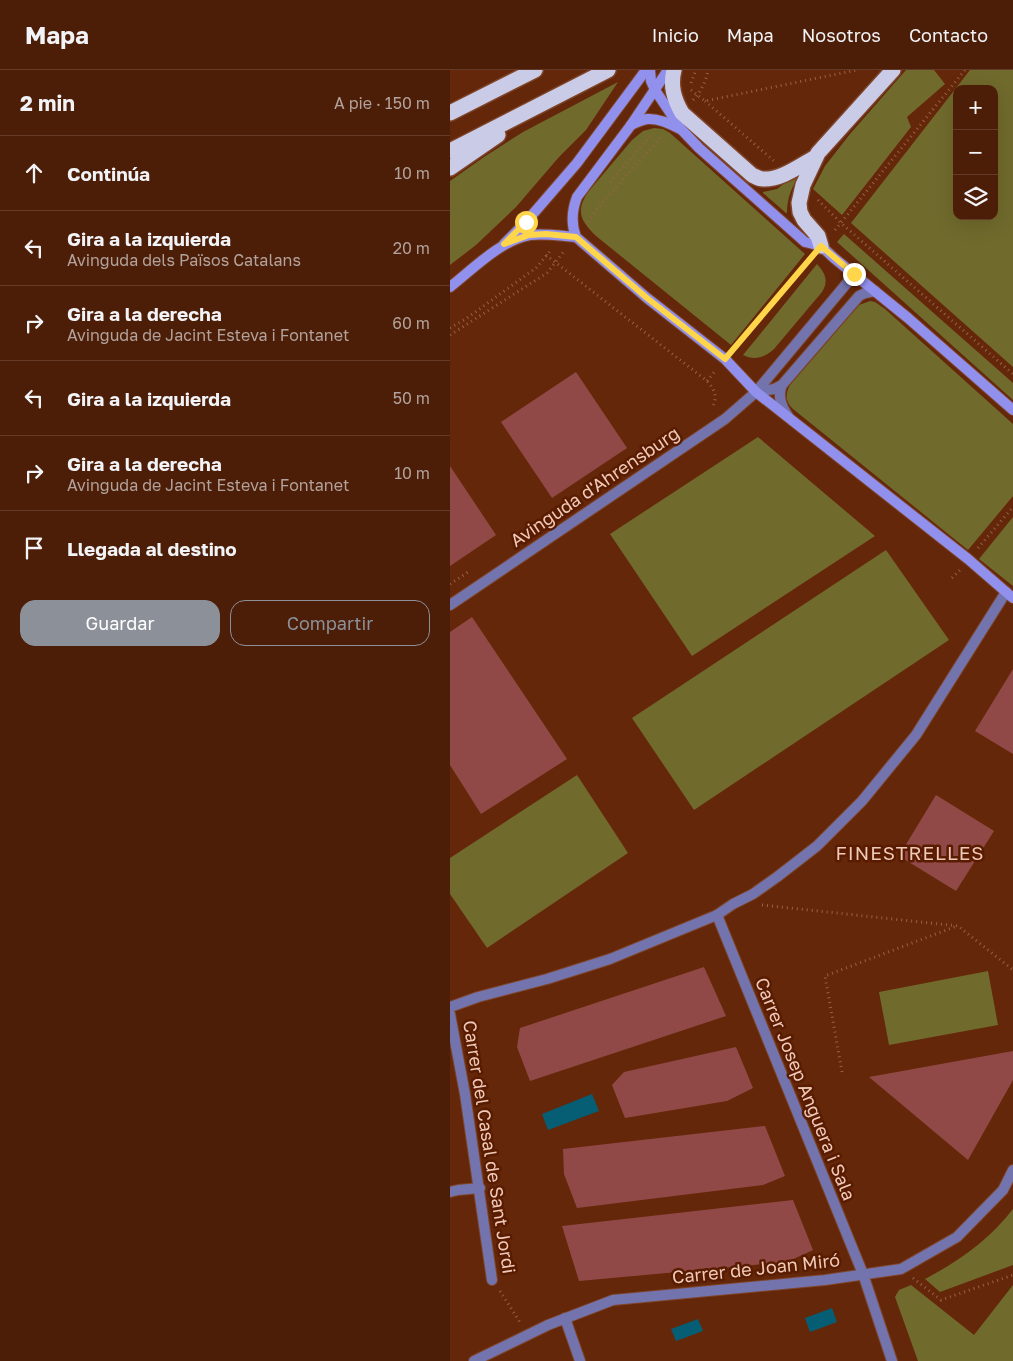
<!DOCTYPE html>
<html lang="es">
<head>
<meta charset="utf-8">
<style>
	:root { --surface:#4c1d07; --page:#532611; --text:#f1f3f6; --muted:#b2a29b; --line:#633b28; --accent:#8c9099 }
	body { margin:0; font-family:"Golos Text",sans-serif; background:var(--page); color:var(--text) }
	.controls { position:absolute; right:15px; top:15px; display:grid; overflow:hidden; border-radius:10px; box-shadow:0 5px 20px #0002 }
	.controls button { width:45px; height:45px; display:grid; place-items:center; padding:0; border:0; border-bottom:1px solid var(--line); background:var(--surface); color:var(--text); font:25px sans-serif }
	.stop { position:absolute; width:15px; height:15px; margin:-11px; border:4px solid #ffd54a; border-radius:50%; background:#fff }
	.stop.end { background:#ffd54a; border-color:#fff; box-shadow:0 1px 5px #0008 }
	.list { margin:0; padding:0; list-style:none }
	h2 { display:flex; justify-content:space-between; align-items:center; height:65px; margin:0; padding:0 20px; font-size:21px }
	h2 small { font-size:16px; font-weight:400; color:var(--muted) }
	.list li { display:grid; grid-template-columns:32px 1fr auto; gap:15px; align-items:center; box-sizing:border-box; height:75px; padding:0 20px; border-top:1px solid var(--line) }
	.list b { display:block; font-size:19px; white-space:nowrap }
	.list p { margin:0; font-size:16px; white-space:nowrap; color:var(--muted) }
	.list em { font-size:16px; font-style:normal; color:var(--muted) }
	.actions { display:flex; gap:10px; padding:15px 20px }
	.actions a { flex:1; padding:11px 0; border:1px solid var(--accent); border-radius:15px; text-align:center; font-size:18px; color:var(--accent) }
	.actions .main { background:var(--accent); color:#fff }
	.icon { flex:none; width:28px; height:28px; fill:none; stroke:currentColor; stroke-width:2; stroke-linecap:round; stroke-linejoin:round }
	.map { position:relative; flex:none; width:563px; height:1291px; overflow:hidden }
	header { display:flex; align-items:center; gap:30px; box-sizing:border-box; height:70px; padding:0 25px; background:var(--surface); border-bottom:1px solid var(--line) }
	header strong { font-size:24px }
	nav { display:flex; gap:28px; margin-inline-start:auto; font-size:18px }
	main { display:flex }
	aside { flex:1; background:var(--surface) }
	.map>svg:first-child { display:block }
	.green { fill:#716a2d; fill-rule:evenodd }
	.water { fill:#065e75 }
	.building { fill:#914947 }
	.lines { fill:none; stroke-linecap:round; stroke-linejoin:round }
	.street-casing { stroke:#7e4429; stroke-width:12 }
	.secondary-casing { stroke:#7e4429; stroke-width:12 }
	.highway-casing { stroke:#7e4429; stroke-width:18 }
	.path { stroke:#976148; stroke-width:3; stroke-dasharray:1 4; stroke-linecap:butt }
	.street { stroke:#7373ad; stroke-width:10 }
	.secondary { stroke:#9190ec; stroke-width:10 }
	.highway { stroke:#c9cbe7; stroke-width:15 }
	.route { stroke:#ffd54a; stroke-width:6 }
	.labels { text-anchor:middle; stroke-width:5; stroke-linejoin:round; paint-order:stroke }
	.street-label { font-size:18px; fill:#f0c9b9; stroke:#591c00 }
	.neighbourhood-label { font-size:19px; letter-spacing:1px; fill:#f0c9b9; stroke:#591c00 }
</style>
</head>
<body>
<header>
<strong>Mapa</strong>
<nav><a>Inicio</a><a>Mapa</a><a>Nosotros</a><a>Contacto</a></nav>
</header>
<main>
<aside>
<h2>2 min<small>A pie · 150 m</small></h2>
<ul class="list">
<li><svg class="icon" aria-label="ahead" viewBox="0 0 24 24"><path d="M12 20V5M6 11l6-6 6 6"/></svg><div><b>Continúa</b></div><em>10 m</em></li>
<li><svg class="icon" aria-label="left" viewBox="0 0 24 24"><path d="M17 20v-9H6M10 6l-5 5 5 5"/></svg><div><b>Gira a la izquierda</b><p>Avinguda dels Països Catalans</p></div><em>20 m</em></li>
<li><svg class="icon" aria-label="right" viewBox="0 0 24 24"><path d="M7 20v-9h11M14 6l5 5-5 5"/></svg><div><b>Gira a la derecha</b><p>Avinguda de Jacint Esteva i Fontanet</p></div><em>60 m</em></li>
<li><svg class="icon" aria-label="left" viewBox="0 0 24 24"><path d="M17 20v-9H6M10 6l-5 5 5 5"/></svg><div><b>Gira a la izquierda</b></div><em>50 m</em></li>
<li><svg class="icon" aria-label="right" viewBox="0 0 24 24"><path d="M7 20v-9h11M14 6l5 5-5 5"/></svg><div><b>Gira a la derecha</b><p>Avinguda de Jacint Esteva i Fontanet</p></div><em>10 m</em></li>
<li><svg class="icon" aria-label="arrive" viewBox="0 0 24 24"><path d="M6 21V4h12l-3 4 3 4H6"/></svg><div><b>Llegada al destino</b></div></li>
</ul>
<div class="actions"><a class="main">Guardar</a><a>Compartir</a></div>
</aside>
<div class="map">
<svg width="563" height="1291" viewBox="0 0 563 1291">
	<rect width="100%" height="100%" fill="#652709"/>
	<g class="green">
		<path d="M456 0H484L495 14 457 47 461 57 392 145 363 119 375 96 400 64Z"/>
		<path d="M520 0H563V297L401 153ZM507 19H544V146H507Z"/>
		<path d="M168 12 136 60 109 87 66 137 26 175 0 195V111L34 87 73 62Z"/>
		<path d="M204 58 213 59 220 63 355 184 281 275 146 166C131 151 125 142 138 122L182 70 193 61Z"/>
		<path d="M348 103 350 104C342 117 337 127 337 143H336L313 123V122L327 119Z"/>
		<path d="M394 164 563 313V330L387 172Z"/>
		<path d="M367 194C375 203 379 211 372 222L324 279C315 287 305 291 293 285Z"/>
		<path d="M420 231 425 232 435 239 563 354V426L518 480 343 339C335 332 335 324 340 315L409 235Z"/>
		<path d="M308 367 425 466 242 586 160 464Z"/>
		<path d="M563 447V516L529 489Z"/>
		<path d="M436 480 499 570 244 740 182 648Z"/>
		<path d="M127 705 178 783 37 878 0 824V788Z"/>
		<path d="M538 901 548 955 439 975 429 922Z"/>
		<path d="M563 1139V1195L490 1222 475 1209C509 1191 539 1170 563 1139Z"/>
		<path d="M461 1215 524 1265 563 1215V1291H468L445 1227 449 1220Z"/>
	</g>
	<g class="water">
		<path d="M142 1024 149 1041 98 1060 92 1044Z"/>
		<path d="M382 1238 387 1252 360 1262 355 1248Z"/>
		<path d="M248 1249 253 1261 226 1271 221 1259Z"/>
	</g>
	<g class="building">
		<path d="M126 302 177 378 102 428 51 352Z"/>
		<path d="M0 396 46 465 0 496Z"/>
		<path d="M22 547 117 689 31 744 0 695V562Z"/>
		<path d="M563 599V684L525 661Z"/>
		<path d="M486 725 544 761 506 821 449 786Z"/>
		<path d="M254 897 276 946 80 1011 67 977 70 958Z"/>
		<path d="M286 977 303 1018 277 1031 175 1048 162 1015 174 1002Z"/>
		<path d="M563 981V1010L518 1090 419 1007Z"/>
		<path d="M315 1056 335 1106 313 1115 127 1138 114 1104 113 1079Z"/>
		<path d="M343 1130 363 1180 337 1192 129 1211 112 1156Z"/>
	</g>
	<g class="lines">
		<defs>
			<g id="street">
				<path d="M332 315C327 326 331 336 338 346"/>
				<path d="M306 322 324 319 332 315 409 226 415 223 425 221"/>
				<path d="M0 535 275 349 306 322 397 213 403 204"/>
				<path d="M267 845 413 1204 442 1291"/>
				<path d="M0 937 28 927 97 909 160 889 267 845 283 834 303 824 327 807 367 776 412 731 466 665 556 522"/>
				<path d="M0 944 15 1024 42 1210"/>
				<path d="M0 1122 8 1120 30 1118"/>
				<path d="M115 1248 130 1291"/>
				<path d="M24 1291 98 1255 163 1230 375 1210 451 1199 507 1167 553 1120 563 1100"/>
			</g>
			<g id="secondary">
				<path d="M200 0 201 11 205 20 231 59 249 78 355 172 371 176 384 188 458 248 563 340"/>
				<path d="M218 0 181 55 127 127C122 140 121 154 126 167L197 228 275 289 306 322 518 489 563 528"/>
				<path d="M181 55C185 53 192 50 197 49 208 48 221 54 230 59"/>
				<path d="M54 174 76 152 127 93 196 0"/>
				<path d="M0 217C23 199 51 170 80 165 95 163 111 166 126 167"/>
			</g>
			<g id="highway">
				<path d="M224 0C220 16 224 29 232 43L302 105C306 107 309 109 313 109 331 110 349 96 364 88"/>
				<path d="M0 43 85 0"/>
				<path d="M0 81 158 0"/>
				<path d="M0 98 48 65"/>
				<path d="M371 176 368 166 354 150 350 142 349 133 353 115 368 83 443 0"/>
			</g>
		</defs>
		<use href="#street" class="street-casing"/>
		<use href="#secondary" class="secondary-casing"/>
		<use href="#highway" class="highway-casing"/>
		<g class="path">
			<path d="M241 13 246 0"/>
			<path d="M241 20 255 31 407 0"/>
			<path d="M243 30C251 21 256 12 258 0"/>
			<path d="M255 31 324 91"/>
			<path d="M160 112 202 64"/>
			<path d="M368 130 391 153 563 304"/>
			<path d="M138 152 146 140 212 66"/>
			<path d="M385 160 515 0"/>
			<path d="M96 185 257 311C265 320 268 327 262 338"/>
			<path d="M0 258 17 248 86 198 102 179"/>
			<path d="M0 265 97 203 115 180"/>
			<path d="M284 278 361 188"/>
			<path d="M257 311 266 300"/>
			<path d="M528 478 563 437"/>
			<path d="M502 508 510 500"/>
			<path d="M0 514 18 502"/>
			<path d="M312 835 508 856 563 900"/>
			<path d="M392 1002 375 906 507 856"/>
			<path d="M463 1208 491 1230 563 1205"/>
			<path d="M50 1221 71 1254"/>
		</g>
		<use href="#street" class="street"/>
		<use href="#secondary" class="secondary"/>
		<use href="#highway" class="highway"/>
	</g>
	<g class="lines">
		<path class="route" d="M76 152 54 174 79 165 96 164 126 167 197 228 275 289 371 176 404 204"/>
	</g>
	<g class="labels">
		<g class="street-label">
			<text transform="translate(145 417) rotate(-34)" y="6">Avinguda d'Ahrensburg</text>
			<text transform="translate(355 1019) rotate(68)" y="6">Carrer Josep Anguera i Sala</text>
			<text transform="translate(39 1077) rotate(81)" y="6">Carrer del Casal de Sant Jordi</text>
			<text transform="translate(306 1199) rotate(-6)" y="6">Carrer de Joan Miró</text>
		</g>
		<g class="neighbourhood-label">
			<text x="460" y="790">FINESTRELLES</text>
		</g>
	</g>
</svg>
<div class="controls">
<button>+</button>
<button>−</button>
<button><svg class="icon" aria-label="layers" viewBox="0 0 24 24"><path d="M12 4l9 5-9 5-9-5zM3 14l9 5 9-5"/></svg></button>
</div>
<div class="stop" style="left:76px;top:152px"></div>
<div class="stop end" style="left:404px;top:204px"></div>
</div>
</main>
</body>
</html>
